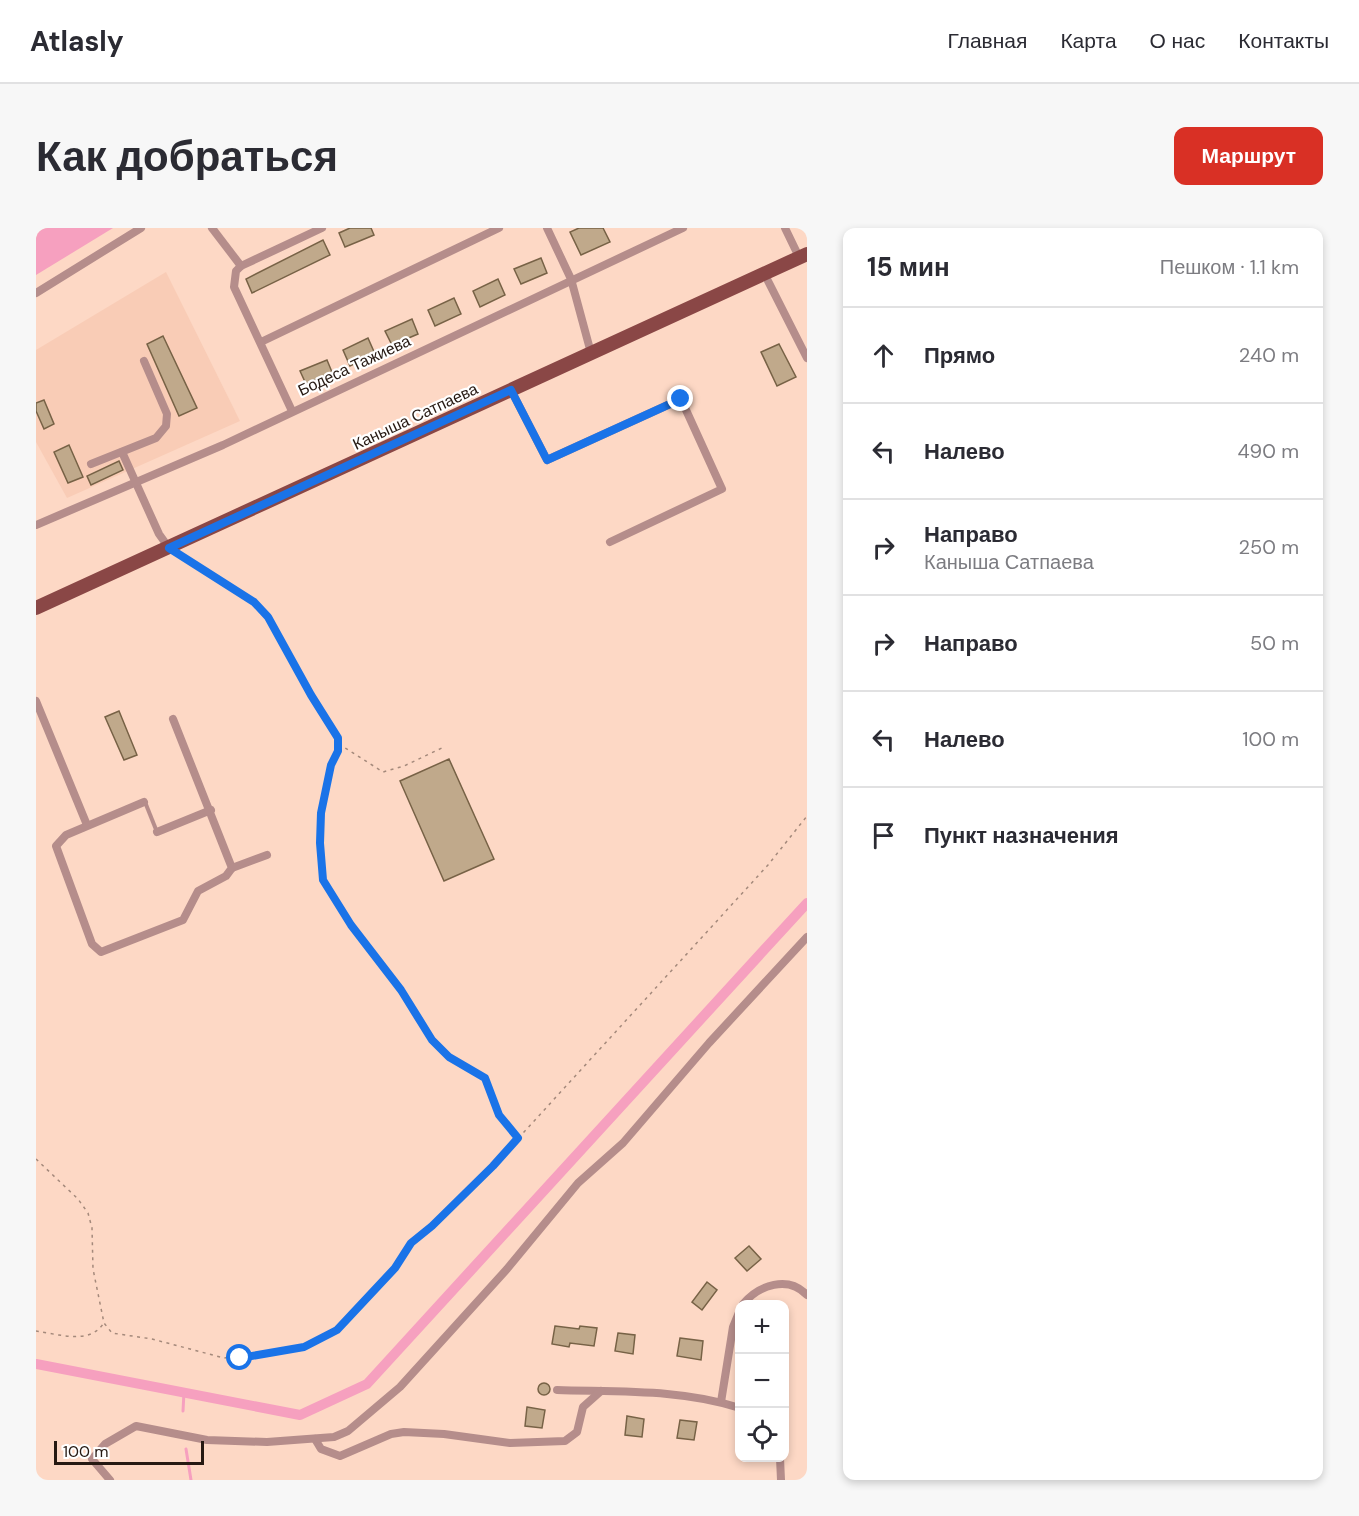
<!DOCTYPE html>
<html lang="ru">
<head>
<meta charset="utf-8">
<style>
	:root { --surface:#fff; --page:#f7f7f7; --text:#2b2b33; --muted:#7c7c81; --line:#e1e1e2; --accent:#d93025 }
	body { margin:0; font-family:"DM Sans",sans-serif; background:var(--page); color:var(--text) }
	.controls { position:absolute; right:18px; bottom:18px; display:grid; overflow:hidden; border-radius:12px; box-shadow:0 3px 9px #0003 }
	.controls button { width:54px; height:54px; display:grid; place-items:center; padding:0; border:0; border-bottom:2px solid var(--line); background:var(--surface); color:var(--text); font:30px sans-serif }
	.scale { position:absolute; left:18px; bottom:15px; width:150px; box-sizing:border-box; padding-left:6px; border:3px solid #261912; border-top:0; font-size:16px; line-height:21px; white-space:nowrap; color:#261912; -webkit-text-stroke:4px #fff; paint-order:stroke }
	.stop { position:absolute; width:18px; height:18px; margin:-14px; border:4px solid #1a73e8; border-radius:50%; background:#fff }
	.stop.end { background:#1a73e8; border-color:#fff; box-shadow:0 2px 6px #0008 }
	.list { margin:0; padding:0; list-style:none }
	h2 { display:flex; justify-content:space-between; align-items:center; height:78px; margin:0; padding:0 24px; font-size:26px }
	h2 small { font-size:20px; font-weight:400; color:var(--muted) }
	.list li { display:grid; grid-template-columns:39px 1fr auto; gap:18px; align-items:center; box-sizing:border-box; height:96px; padding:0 24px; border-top:2px solid var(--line) }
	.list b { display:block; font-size:22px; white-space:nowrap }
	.list p { margin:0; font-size:20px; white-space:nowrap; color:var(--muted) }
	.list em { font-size:20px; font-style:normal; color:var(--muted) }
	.icon { flex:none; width:33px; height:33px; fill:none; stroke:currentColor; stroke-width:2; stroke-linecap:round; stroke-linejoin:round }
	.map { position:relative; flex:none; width:771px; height:1252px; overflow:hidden; border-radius:12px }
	header { display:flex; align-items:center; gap:36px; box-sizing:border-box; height:84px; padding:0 30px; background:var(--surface); border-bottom:2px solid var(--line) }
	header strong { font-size:28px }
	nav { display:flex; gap:33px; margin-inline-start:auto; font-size:21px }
	.intro { display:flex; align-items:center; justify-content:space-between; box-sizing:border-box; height:144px; padding:0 36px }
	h1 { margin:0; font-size:42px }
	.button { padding:15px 27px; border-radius:12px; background:var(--accent); color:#fff; font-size:21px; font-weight:700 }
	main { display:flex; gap:36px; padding:0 36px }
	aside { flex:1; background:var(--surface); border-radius:12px; box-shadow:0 3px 9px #0003 }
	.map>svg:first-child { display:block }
	.built { fill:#f9ccb6 }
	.water { fill:#f6a0bf }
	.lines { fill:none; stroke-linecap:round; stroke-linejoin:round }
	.stream { stroke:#f6a0bf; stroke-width:3 }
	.canal { stroke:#f6a0bf; stroke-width:10 }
	.building { fill:#c0a98b; stroke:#776246; stroke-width:1.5 }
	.path { stroke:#a4897b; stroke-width:1.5; stroke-dasharray:3 4.5; stroke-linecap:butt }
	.lane { stroke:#b58d8b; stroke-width:4 }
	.street { stroke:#b58d8b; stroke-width:8 }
	.primary { stroke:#8a4746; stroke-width:14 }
	.route { stroke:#1a73e8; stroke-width:8 }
	.labels { text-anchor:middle; stroke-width:4.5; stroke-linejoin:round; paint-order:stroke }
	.street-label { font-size:16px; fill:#261912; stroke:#fff }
</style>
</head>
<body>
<header>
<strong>Atlasly</strong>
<nav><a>Главная</a><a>Карта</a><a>О нас</a><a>Контакты</a></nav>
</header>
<div class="intro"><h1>Как добраться</h1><a class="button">Маршрут</a></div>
<main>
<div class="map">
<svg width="771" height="1252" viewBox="0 0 771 1252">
	<rect width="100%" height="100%" fill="#fdd8c5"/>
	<path class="built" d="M130 44 204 193 31 270 0 214V122Z"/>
	<path class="water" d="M0 0H77L0 47Z"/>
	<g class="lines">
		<g class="stream">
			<path d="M147 1183 148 1164"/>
			<path d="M150 1221 155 1252"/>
		</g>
		<path class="canal" d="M0 1136 264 1187 331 1156 771 675"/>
	</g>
	<g class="building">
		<path d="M314 0H335L338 7 309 19 303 5Z"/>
		<path d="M543 0H567L574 14 545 27 534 4Z"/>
		<path d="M287 12 294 27 216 65 210 51Z"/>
		<path d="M505 30 511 45 485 56 478 41Z"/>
		<path d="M462 51 469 67 444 79 437 63Z"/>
		<path d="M418 70 425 86 399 98 392 82Z"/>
		<path d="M376 91 382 106 356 117 349 103Z"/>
		<path d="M127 108 161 180 143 188 111 116Z"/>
		<path d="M332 110 339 126 314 138 307 122Z"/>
		<path d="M743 116 760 149 741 158 725 124Z"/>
		<path d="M291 132 296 144 270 156 264 143Z"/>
		<path d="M8 172 18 196 8 201 0 183V175Z"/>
		<path d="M33 217 47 249 32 255 18 224Z"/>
		<path d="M83 233 87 242 55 257 51 248Z"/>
		<path d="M83 483 101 527 88 532 69 489Z"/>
		<path d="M413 531 458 631 408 653 364 553Z"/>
		<path d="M713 1018 725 1031 711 1043 699 1030Z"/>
		<path d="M671 1054 681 1062 666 1082 656 1074Z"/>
		<path d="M519 1098 543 1101 544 1098 561 1100 558 1118 534 1115 533 1119 516 1116Z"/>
		<path d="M582 1105 599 1107 597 1126 579 1123Z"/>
		<path d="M644 1110 667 1113 665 1132 641 1128Z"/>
		<circle cx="508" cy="1161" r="6"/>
		<path d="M491 1179 509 1182 506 1200 489 1198Z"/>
		<path d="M591 1188 608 1191 606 1209 589 1207Z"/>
		<path d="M644 1192 661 1194 658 1212 641 1210Z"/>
	</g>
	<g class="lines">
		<g class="path">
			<path d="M145 328 218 374 232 389 275 467 302 510V523L295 537 285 585 283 616 287 652 316 697 365 762 396 812 413 829 449 850 463 887 481 910"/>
			<path d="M303 516 347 544 368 538 408 519"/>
			<path d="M0 931 42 971 52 985 56 1000 57 1041 68 1095 76 1105 116 1111 188 1130 269 1119 301 1102 359 1040 375 1015 396 998 457 938 732 637 771 588"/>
			<path d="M0 1103C22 1106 53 1117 67 1096"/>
		</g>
		<path class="lane" d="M109 574 121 604"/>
		<g class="street">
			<path d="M176 0 205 38"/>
			<path d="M511 0 535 51 555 125"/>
			<path d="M749 0 763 29"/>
			<path d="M728 45 771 130"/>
			<path d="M0 65 105 0"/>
			<path d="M225 114 463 0"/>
			<path d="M475 162 511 232 645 171 686 261 574 314"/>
			<path d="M256 183 198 59 200 43 205 38 286 0"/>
			<path d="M86 224 123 306 133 320"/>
			<path d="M55 236 120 210 130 198 131 186 108 133"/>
			<path d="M0 297 187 217 647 0"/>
			<path d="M0 473 51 597"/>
			<path d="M108 574 30 607 20 618 56 716 65 724 147 692 162 663 190 648 196 640 137 491"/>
			<path d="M121 604 175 582"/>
			<path d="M196 640 231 627"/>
			<path d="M707 1076C723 1057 752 1047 771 1067"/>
			<path d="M521 1162C581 1164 647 1161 704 1180"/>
			<path d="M685 1174 697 1099 704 1082"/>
			<path d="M279 1211 285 1221 304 1228 355 1206 368 1204 408 1206 474 1215 529 1213 541 1204 547 1179 565 1163"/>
			<path d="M744 1230 745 1252"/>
			<path d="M74 1252 56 1231 69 1216 100 1198 171 1212 231 1214 298 1209 312 1203 364 1159 471 1041 542 955 587 915 673 815 771 709"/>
		</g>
		<path class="primary" d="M0 380 771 26"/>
	</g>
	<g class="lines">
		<path class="route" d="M204 1130 268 1119 301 1102 359 1040 375 1015 396 998 457 938 482 910 463 887 449 850 413 829 396 812 365 762 315 697 287 652 284 615 285 585 295 537 302 523V510L275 467 232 389 218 374 133 320 475 162 511 232 645 171"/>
	</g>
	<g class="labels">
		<g class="street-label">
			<text transform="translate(318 137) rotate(-25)" y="6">Бодеса Тажиева</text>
			<text transform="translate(379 188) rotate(-25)" y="6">Каныша Сатпаева</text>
		</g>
	</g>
</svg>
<div class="controls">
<button>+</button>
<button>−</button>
<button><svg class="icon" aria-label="locate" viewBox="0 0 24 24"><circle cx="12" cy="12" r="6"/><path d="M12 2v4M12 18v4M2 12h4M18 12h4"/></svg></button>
</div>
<div class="scale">100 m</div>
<div class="stop" style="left:204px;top:1130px"></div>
<div class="stop end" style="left:645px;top:171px"></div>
</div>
<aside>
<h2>15 мин<small>Пешком · 1.1 km</small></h2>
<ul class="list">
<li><svg class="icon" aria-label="ahead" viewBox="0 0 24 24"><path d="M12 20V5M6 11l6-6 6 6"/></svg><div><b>Прямо</b></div><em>240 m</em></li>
<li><svg class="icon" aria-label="left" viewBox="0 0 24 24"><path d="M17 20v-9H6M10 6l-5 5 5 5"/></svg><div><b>Налево</b></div><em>490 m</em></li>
<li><svg class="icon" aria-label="right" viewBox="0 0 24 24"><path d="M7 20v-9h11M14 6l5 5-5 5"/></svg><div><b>Направо</b><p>Каныша Сатпаева</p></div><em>250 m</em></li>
<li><svg class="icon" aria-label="right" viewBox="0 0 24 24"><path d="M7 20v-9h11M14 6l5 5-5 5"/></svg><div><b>Направо</b></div><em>50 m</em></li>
<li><svg class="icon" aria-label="left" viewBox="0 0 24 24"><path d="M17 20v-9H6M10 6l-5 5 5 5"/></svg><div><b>Налево</b></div><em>100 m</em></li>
<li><svg class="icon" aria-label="arrive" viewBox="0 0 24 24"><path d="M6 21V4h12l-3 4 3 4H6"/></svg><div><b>Пункт назначения</b></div></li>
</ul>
</aside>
</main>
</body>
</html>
